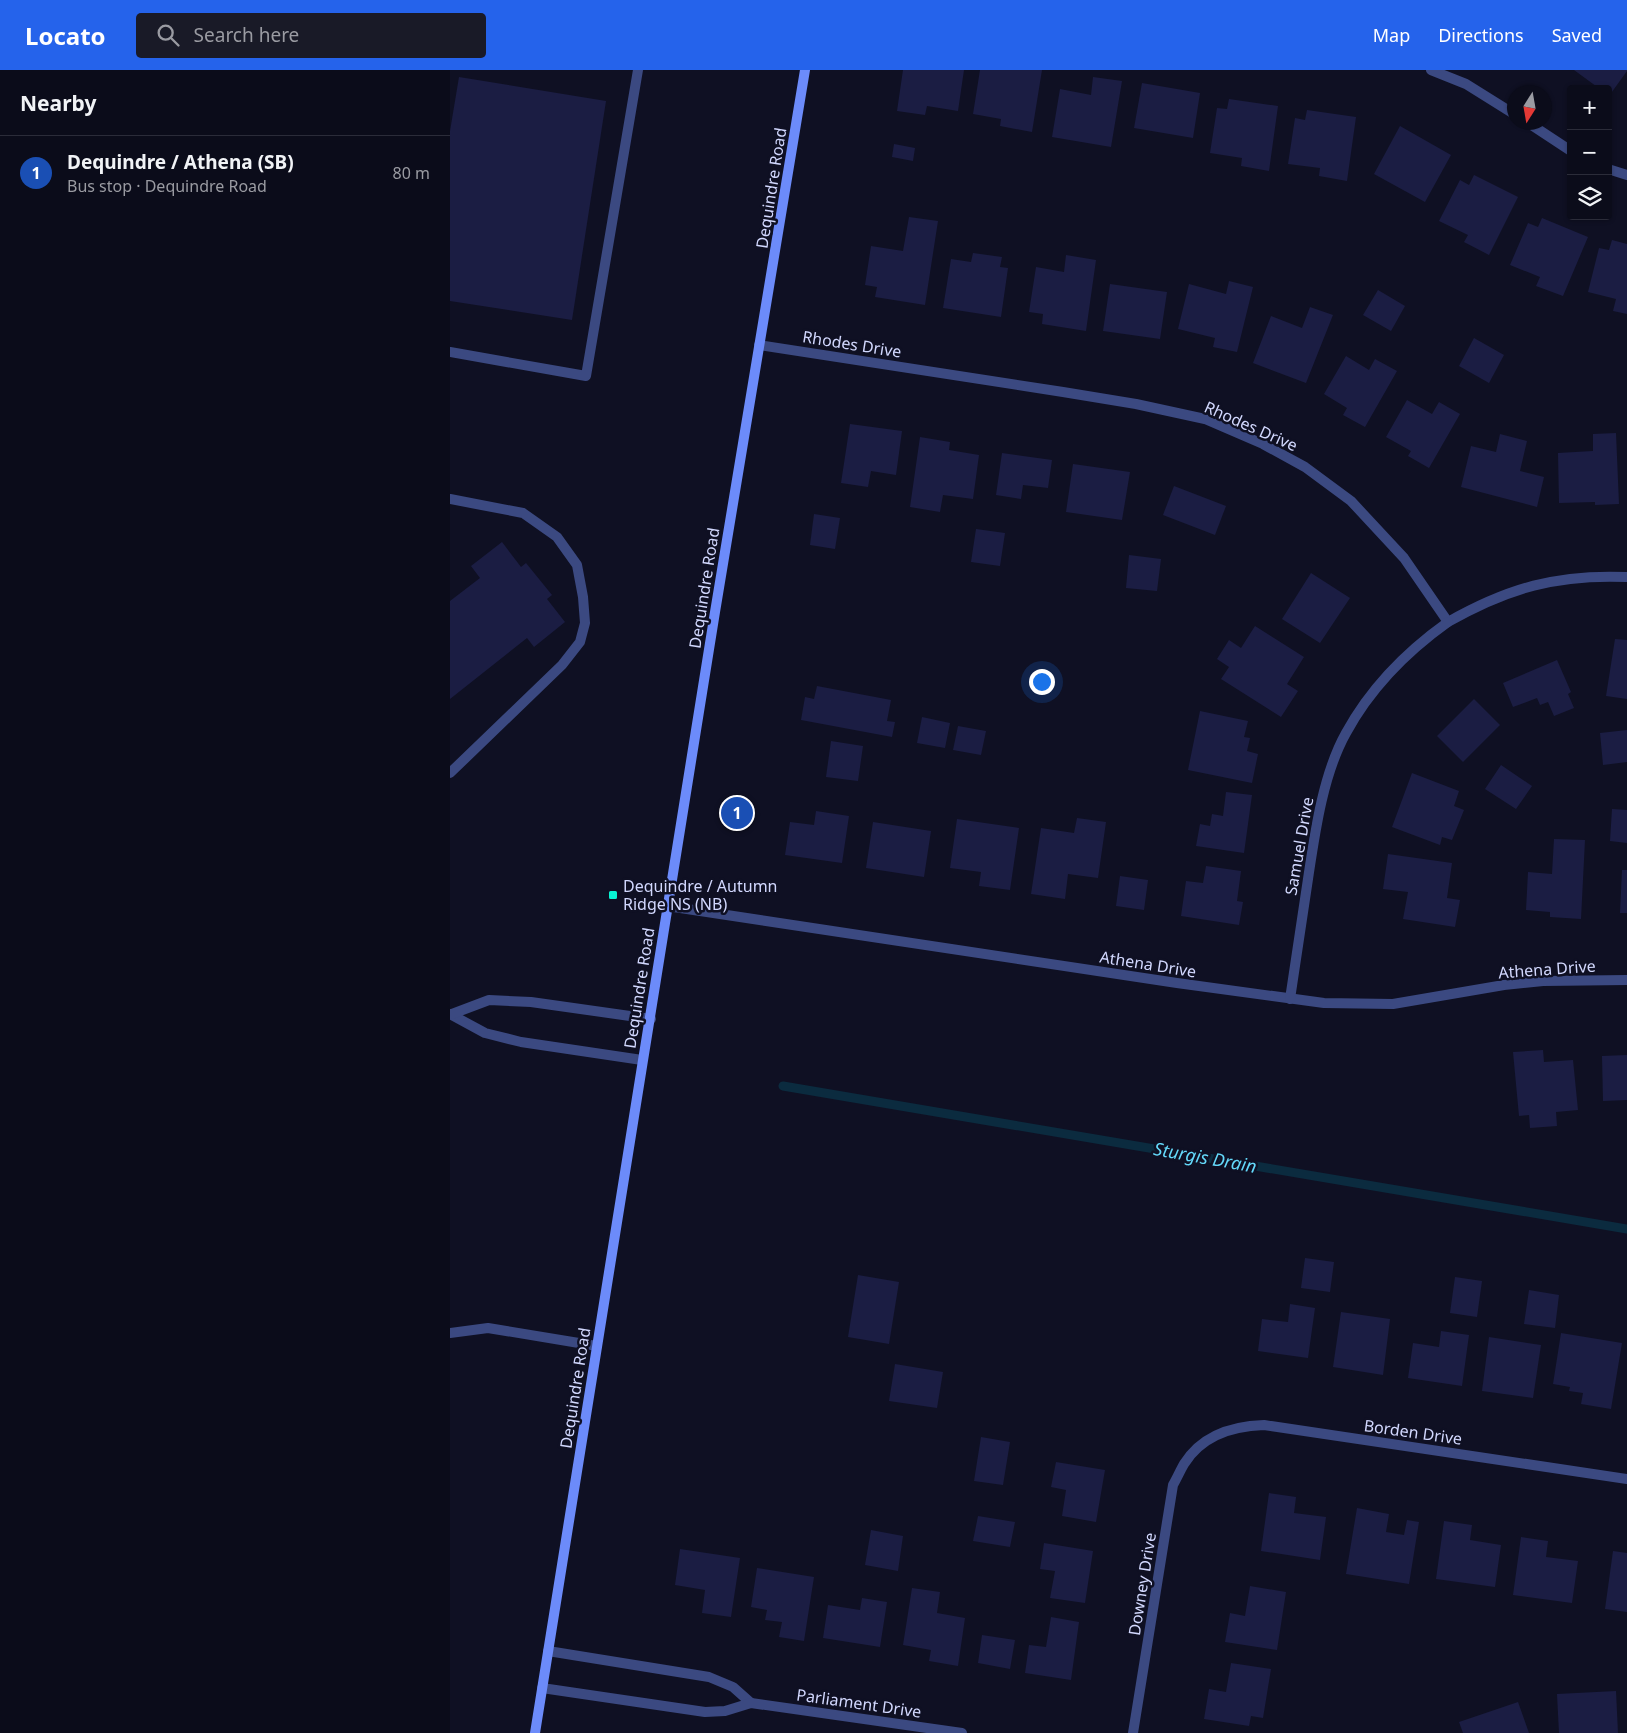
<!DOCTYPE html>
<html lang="en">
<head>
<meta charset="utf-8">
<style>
	:root { --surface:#0b0c1a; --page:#191a27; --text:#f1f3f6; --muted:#9a9ba2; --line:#2b2c39; --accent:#2563eb }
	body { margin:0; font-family:"Noto Sans",sans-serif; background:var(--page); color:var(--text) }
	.controls { position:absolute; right:15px; top:15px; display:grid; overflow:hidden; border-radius:5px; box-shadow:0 1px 4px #0004 }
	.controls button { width:45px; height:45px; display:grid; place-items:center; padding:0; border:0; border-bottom:1px solid var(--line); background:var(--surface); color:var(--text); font:25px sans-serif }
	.compass { position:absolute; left:1057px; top:15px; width:45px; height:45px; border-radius:50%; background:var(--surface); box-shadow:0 1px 4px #0004; rotate:191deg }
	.you { position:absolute; left:591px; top:611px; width:18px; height:18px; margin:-12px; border:4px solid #fff; border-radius:50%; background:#1a73e8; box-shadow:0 0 0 8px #1a73e833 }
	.badge { display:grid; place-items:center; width:32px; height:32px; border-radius:50%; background:var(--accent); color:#fff; font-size:16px; font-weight:700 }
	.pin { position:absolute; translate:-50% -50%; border:2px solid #fff; box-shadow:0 1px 5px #0006 }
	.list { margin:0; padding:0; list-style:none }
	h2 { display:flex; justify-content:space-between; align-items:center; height:65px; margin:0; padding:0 20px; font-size:21px }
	h2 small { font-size:16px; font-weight:400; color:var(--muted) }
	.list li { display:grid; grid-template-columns:32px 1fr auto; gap:15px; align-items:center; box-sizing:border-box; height:75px; padding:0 20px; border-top:1px solid var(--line) }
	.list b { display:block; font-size:19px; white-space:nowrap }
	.list p { margin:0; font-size:16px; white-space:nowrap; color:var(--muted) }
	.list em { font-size:16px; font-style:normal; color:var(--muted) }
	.icon { flex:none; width:28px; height:28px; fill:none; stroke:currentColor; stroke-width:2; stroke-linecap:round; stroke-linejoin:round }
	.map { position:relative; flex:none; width:1177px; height:1663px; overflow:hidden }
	header { display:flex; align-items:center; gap:30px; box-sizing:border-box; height:70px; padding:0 25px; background:var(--accent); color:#fff }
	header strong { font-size:24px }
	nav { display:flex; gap:28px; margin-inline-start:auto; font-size:18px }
	.search { width:350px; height:45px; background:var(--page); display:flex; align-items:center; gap:12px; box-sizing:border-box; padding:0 18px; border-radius:5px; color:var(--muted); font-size:19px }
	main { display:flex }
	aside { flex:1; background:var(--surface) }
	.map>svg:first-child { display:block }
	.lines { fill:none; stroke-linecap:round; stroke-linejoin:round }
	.stream { stroke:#0b2b3f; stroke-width:9 }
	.building { fill:#1b1d43 }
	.lane { stroke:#3b4981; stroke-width:10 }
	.street { stroke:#3b4981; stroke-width:10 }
	.secondary { stroke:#6c8bfa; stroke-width:10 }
	.poi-dot { fill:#08f4d3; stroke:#0f1023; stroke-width:2 }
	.labels { text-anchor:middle; stroke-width:5; stroke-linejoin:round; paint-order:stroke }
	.street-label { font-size:16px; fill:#d2d8fe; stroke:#0f1023 }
	.poi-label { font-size:16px; fill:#d2d8fe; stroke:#0f1023; text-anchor:start }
	.water-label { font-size:18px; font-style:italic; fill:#64d9fa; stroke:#0f1023 }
</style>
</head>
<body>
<header>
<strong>Locato</strong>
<div class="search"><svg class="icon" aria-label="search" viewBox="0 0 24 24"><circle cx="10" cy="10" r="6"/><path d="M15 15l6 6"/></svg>Search here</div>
<nav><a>Map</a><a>Directions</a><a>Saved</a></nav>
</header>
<main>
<aside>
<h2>Nearby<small></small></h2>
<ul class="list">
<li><span class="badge" style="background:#1a4fb4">1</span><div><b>Dequindre / Athena (SB)</b><p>Bus stop · Dequindre Road</p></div><em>80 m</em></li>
</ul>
</aside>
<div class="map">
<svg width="1177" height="1663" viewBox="0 0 1177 1663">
	<rect width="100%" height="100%" fill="#0f1023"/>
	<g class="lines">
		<path class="stream" d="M333 1016 1177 1159"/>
	</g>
	<g class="building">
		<path d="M453 0H514L508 41 477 36 475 45 447 41Z"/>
		<path d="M530 0H592L582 62 550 56 551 49 523 44Z"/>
		<path d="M1124 0H1177V1L1159 26 1158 19H1150Z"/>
		<path d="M9 7 156 31 122 250 0 231V61Z"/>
		<path d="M643 7 672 11 661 77 602 67 610 19 641 25Z"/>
		<path d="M692 13 750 23 743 68 684 58Z"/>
		<path d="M779 29 828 36 819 101 791 96 792 88 760 83 767 38 777 39Z"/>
		<path d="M857 40 906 47 897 111 869 106 870 98 838 94 845 48 855 50Z"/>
		<path d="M950 56 1001 85 975 132 924 104Z"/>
		<path d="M444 74 465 78 463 91 442 87Z"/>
		<path d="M1024 105 1068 127 1039 185 1014 172 1018 165 989 151 1010 110 1019 115Z"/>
		<path d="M459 147 488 151 475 235 425 227 427 217 415 215 421 176 453 181Z"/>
		<path d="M1092 148 1138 167 1113 226 1086 216 1090 207 1060 195 1078 153 1088 157Z"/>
		<path d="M1162 170 1177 174V244L1163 241 1166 229 1138 222 1149 178 1159 180Z"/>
		<path d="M523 183 552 187 550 197 558 198 551 247 493 238 501 189 521 192Z"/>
		<path d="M616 185 646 190 636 261 592 254 593 244 579 242 586 197 614 202Z"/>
		<path d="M779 211 803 217 787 282 763 277 765 268 728 259 739 214 776 224Z"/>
		<path d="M660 214 717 222 710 269 653 261Z"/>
		<path d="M928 220 955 236 941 261 913 245Z"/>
		<path d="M860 237 883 245 856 313 803 293 821 246 852 258Z"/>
		<path d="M1024 268 1054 285 1039 313 1009 296Z"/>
		<path d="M896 286 919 300 925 289 947 301 915 357 893 345 897 338 874 324Z"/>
		<path d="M957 330 982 344 989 332 1010 344 979 398 958 386 961 381 936 367Z"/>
		<path d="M400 354 452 361 446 405 421 401 418 417 391 413Z"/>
		<path d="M1166 363 1169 434 1145 435V432L1109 433 1108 383 1143 381V364Z"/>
		<path d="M1050 364 1077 371 1070 401 1094 407 1087 437 1011 417 1021 376 1046 382Z"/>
		<path d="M470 367 500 372 499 380 529 385 523 429 493 425 490 442 460 437Z"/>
		<path d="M552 383 602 390 598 418 573 415 571 429 546 425Z"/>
		<path d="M623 394 680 402 672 450 616 442Z"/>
		<path d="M724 416 776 436 765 465 713 445Z"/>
		<path d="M364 444 390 448 385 479 360 475Z"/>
		<path d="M526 459 555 463 550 496 521 492Z"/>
		<path d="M52 472 71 497 76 493 102 525 97 529 115 552 84 577 77 568 0 629V531L30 508 21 496Z"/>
		<path d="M679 485 711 489 707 521 676 518Z"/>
		<path d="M861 503 900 528 870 573 832 549Z"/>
		<path d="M805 556 854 587 837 614 848 621 831 647 771 609 779 597 767 589 779 570 791 578Z"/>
		<path d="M1165 569 1177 570V629L1156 626Z"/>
		<path d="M1107 590 1121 622 1118 624 1124 638 1104 646 1098 632 1090 635 1087 628 1063 637 1053 613Z"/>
		<path d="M367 616 441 630 437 651 445 652 442 667 351 650 355 627 364 629Z"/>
		<path d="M1024 629 1050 655 1013 692 987 666Z"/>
		<path d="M750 641 798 651 794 667 800 668 797 681 808 684 802 713 738 700Z"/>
		<path d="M472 647 500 653 495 678 467 673Z"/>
		<path d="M508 656 536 661 531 685 503 680Z"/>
		<path d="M1177 660V692L1153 695 1150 663Z"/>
		<path d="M381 671 413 676 408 711 376 707Z"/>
		<path d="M1051 695 1082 716 1066 739 1035 719Z"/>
		<path d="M962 703 1009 721 1004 736 1014 740 1002 770 992 767 990 775 942 757Z"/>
		<path d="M776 722 802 725 794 783 746 776 750 754 760 756 762 744 773 746Z"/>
		<path d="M1162 739 1177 740V773L1160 771Z"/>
		<path d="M366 741 399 746 392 793 335 785 340 752 364 755Z"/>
		<path d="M627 748 656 752 648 808 618 804 615 829 581 824 591 758 624 763Z"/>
		<path d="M507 749 569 758 560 820 529 816 531 802 500 798Z"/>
		<path d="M423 752 481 761 474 807 416 798Z"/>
		<path d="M1104 769 1135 770 1131 849 1100 847V842L1076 840 1078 802 1102 804Z"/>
		<path d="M938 784 1002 793 997 828 1010 830 1005 857 953 849 958 822 933 819Z"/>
		<path d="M756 796 791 801 787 831 793 832 789 855 731 846 736 811 753 813Z"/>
		<path d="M1172 800H1177V843H1170Z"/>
		<path d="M670 806 698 810 694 840 666 836Z"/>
		<path d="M1093 980 1094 992 1123 990 1128 1040 1106 1042 1107 1056 1080 1058 1079 1045 1069 1046 1063 982Z"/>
		<path d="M1177 985V1030L1153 1031 1152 986Z"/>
		<path d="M855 1188 884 1192 880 1222 851 1218Z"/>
		<path d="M408 1205 449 1212 439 1274 398 1267Z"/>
		<path d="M1005 1207 1032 1211 1027 1247 1000 1243Z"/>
		<path d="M1079 1220 1109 1225 1105 1258 1074 1254Z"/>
		<path d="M840 1234 865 1238 858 1288 808 1281 812 1249 838 1252Z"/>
		<path d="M891 1242 940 1249 933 1305 883 1297Z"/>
		<path d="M991 1261 1019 1265 1012 1316 958 1308 963 1273 989 1277Z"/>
		<path d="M1111 1263 1172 1273 1161 1339 1131 1334 1133 1323 1119 1321 1120 1317 1103 1314Z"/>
		<path d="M1039 1267 1091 1275 1083 1328 1032 1321Z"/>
		<path d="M445 1294 493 1302 487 1338 439 1331Z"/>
		<path d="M531 1367 560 1372 553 1415 524 1411Z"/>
		<path d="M606 1392 655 1400 646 1452 612 1446 616 1420 601 1417Z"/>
		<path d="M819 1423 846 1427 844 1443 876 1447 870 1490 811 1481Z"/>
		<path d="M907 1438 939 1444 936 1462 954 1465 957 1450 969 1452 959 1514 896 1504Z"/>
		<path d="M528 1446 565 1452 560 1477 523 1471Z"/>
		<path d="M994 1451 1022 1455 1020 1470 1051 1475 1045 1517 986 1509Z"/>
		<path d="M421 1460 453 1466 448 1501 415 1495Z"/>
		<path d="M1071 1467 1098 1471 1096 1487 1128 1491 1122 1533 1063 1525Z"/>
		<path d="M594 1473 643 1481 635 1533 600 1528 605 1501 590 1499Z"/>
		<path d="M230 1479 290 1488 281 1547 252 1543 255 1520 225 1515Z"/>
		<path d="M1163 1481 1177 1483V1542L1155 1539Z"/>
		<path d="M307 1498 364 1507 354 1571 329 1567 332 1552 315 1550 317 1540 301 1537Z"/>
		<path d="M800 1516 836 1522 827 1580 775 1572 780 1543 795 1546Z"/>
		<path d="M462 1518 490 1522 487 1543 515 1548 508 1596 479 1591 481 1580 453 1575Z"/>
		<path d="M412 1528 437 1532 430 1577 373 1568 378 1535 410 1540Z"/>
		<path d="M601 1547 629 1552 621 1610 575 1603 579 1575 596 1577Z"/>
		<path d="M532 1565 565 1570 560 1599 528 1593Z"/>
		<path d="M781 1593 821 1599 813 1648 801 1646 799 1656 754 1649 759 1619 776 1622Z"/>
		<path d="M1166 1621 1168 1663H1109L1107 1624Z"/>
		<path d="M1068 1632 1079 1663H1013L1009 1652Z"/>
	</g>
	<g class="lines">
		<g class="lane">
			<path d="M0 282 136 306 188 0"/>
			<path d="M0 429 73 443 107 467 127 495 133 527 135 553 130 572 112 595 0 703"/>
			<path d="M0 1263 38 1258 147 1276"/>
		</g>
		<g class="street">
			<path d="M981 0 1016 14 1064 44"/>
			<path d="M1077 52 1121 81"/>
			<path d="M1158 99 1177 105"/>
			<path d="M309 275 613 322 686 334 755 349 813 374 855 397 901 431 954 488 998 552C1058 518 1107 504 1177 507"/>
			<path d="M217 836 727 913 874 933 943 934 1054 915 1093 911 1177 910"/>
			<path d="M840 929C846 889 852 849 858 809 865 762 873 704 896 663 921 617 956 582 998 552"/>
			<path d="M0 944 35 963 71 972 192 990"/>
			<path d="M2 944 39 930 81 932 201 949"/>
			<path d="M98 1581 259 1607 283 1617 301 1633"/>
			<path d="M92 1618 255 1642 275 1641 301 1633 512 1663"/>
			<path d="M683 1663 723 1415C727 1408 730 1401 734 1394 752 1365 782 1356 814 1355L1177 1409"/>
		</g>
		<path class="secondary" d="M85 1663 265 542 355 0"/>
	</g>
	<rect class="poi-dot" x="158" y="820" width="10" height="10" rx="2.5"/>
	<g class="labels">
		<g class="street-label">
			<text transform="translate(321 118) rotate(-81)" y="6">Dequindre Road</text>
			<text transform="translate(402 274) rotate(9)" y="6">Rhodes Drive</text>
			<text transform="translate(801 356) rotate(24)" y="6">Rhodes Drive</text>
			<text transform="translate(254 518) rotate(-81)" y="6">Dequindre Road</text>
			<text transform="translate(849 776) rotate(-80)" y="6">Samuel Drive</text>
			<text transform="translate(698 894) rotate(9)" y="6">Athena Drive</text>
			<text transform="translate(1097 899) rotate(-4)" y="6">Athena Drive</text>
			<text transform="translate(189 918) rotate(-81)" y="6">Dequindre Road</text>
			<text transform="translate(125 1318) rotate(-81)" y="6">Dequindre Road</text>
			<text transform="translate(963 1362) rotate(8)" y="6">Borden Drive</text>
			<text transform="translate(692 1514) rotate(-81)" y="6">Downey Drive</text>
			<text transform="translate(409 1633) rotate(8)" y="6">Parliament Drive</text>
		</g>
		<g class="poi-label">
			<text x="173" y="822">Dequindre / Autumn<tspan x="173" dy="18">Ridge NS (NB)</tspan></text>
		</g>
		<g class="water-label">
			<text transform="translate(755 1088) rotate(10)" y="6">Sturgis Drain</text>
		</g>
	</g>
</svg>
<div class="controls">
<button>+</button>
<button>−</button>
<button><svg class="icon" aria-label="layers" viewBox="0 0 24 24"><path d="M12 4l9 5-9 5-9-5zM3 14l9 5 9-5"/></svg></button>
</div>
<svg class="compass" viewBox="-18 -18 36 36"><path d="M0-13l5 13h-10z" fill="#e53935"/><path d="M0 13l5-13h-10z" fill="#9a9ba2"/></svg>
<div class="you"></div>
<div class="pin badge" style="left:287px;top:743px;background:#1a4fb4">1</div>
</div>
</main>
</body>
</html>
